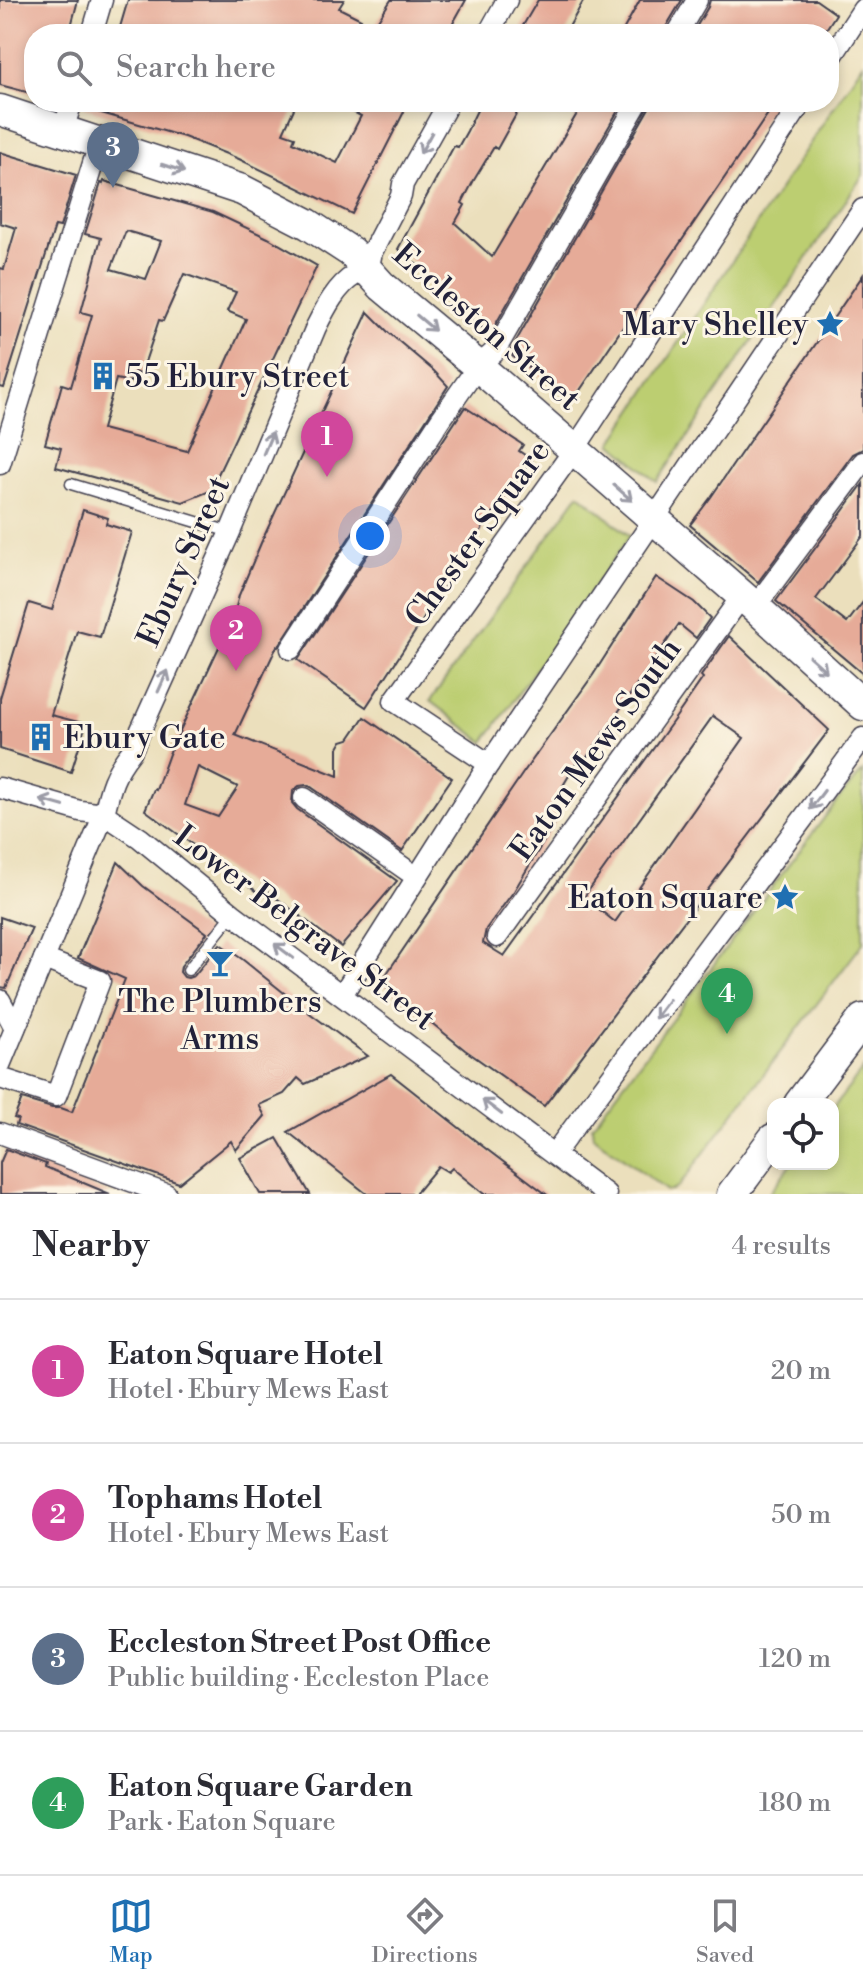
<!DOCTYPE html>
<html lang="en">
<head>
<meta charset="utf-8">
<style>
	:root { --surface:#fff; --page:#f7f7f7; --text:#2b2b33; --muted:#7c7c81; --line:#e1e1e2; --accent:#1f6fb2 }
	body { margin:0; font-family:"Libre Bodoni",serif; background:var(--page); color:var(--text) }
	.controls { position:absolute; right:24px; bottom:24px; display:grid; overflow:hidden; border-radius:16px; box-shadow:0 4px 12px #0003 }
	.controls button { width:72px; height:72px; display:grid; place-items:center; padding:0; border:0; border-bottom:2px solid var(--line); background:var(--surface); color:var(--text); font:40px sans-serif }
	.you { position:absolute; left:370px; top:536px; width:28px; height:28px; margin:-20px; border:6px solid #fff; border-radius:50%; background:#1a73e8; box-shadow:0 0 0 12px #1a73e833 }
	.badge { display:grid; place-items:center; width:52px; height:52px; border-radius:50%; background:var(--accent); color:#fff; font-size:26px; font-weight:700 }
	.pin { position:absolute; translate:-50% -66px; filter:drop-shadow(0 2px 4px #0008) }
	.pin::after { content:''; position:absolute; top:42px; width:28px; height:24px; background:inherit; clip-path:polygon(0 0,100% 0,50% 100%) }
	.list { margin:0; padding:0; list-style:none }
	h2 { display:flex; justify-content:space-between; align-items:center; height:104px; margin:0; padding:0 32px; font-size:34px }
	h2 small { font-size:26px; font-weight:400; color:var(--muted) }
	.list li { display:grid; grid-template-columns:52px 1fr auto; gap:24px; align-items:center; box-sizing:border-box; height:144px; padding:0 32px; border-top:2px solid var(--line) }
	.list b { display:block; font-size:30px; white-space:nowrap }
	.list p { margin:0; font-size:26px; white-space:nowrap; color:var(--muted) }
	.list em { font-size:26px; font-style:normal; color:var(--muted) }
	.icon { flex:none; width:44px; height:44px; fill:none; stroke:currentColor; stroke-width:2; stroke-linecap:round; stroke-linejoin:round }
	.map { position:relative; flex:none; width:863px; height:1194px; overflow:hidden }
	.search { position:absolute; background:var(--surface); box-shadow:0 4px 12px #0003; left:24px; right:24px; top:24px; height:88px; display:flex; align-items:center; gap:20px; box-sizing:border-box; padding:0 28px; border-radius:32px; color:var(--muted); font-size:30px }
	.sheet { height:680px; background:var(--surface) }
	nav { display:flex; justify-content:space-around; align-items:center; box-sizing:border-box; height:112px; border-top:2px solid var(--line); background:var(--surface); font-size:22px; color:var(--muted) }
	nav a { display:grid; justify-items:center; gap:4px }
	nav .on { color:var(--accent) }
	.map>svg:first-child { display:block }
	.green { fill:#bcce71; stroke:#6f7856; stroke-width:2 }
	.building { fill:#e6ab98; fill-rule:evenodd }
	.lines { fill:none; stroke-linecap:round; stroke-linejoin:round }
	.service-casing { stroke:#403e4e; stroke-width:13 }
	.minor-casing { stroke:#403e4e; stroke-width:23 }
	.primary-casing { stroke:#403e4e; stroke-width:33 }
	.service { stroke:#fff; stroke-width:10 }
	.minor { stroke:#fff; stroke-width:20 }
	.primary { stroke:#fff; stroke-width:30 }
	.oneway { stroke:#9c9ca7 }
	.labels { text-anchor:middle; stroke-width:6; stroke-linejoin:round; paint-order:stroke }
	.poi-label { font-size:32px; fill:#22223b; stroke:#fcf5e5; text-anchor:end }
	.street-label { font-size:32px; fill:#22223b; stroke:#fcf5e5 }
</style>
</head>
<body>
<div class="map">
<svg width="863" height="1194" viewBox="0 0 863 1194">
	<rect width="100%" height="100%" fill="#fcf5e5"/>
	<filter id="ink" filterUnits="userSpaceOnUse"><feTurbulence type="fractalNoise" baseFrequency=".0125" numOctaves="2"/><feDisplacementMap in="SourceGraphic" scale="16" xChannelSelector="R" yChannelSelector="G"/><feConvolveMatrix kernelMatrix="1 2 1 2 8 2 1 2 1" color-interpolation-filters="sRGB"/></filter>
	<filter id="wash" filterUnits="userSpaceOnUse"><feTurbulence type="fractalNoise" baseFrequency=".006" numOctaves="4" result="noise"/><feDisplacementMap in="SourceGraphic" scale="32" xChannelSelector="R" yChannelSelector="G"/><feGaussianBlur stdDeviation="1.8" result="paint"/><feColorMatrix in="noise" values="0 0 0 0 0 0 0 0 0 0 0 0 0 0 0 0 0 1.4 0 .05"/><feComposite in="paint" operator="in"/></filter>
	<g filter="url(#wash)">
		<rect width="100%" height="100%" fill="#ebdfbc"/>
		<g class="green">
			<path d="M863 63V175L657 482 612 443Z"/>
			<path d="M579 494 630 536 484 742 430 701Z"/>
			<path d="M863 771V943L678 1187 672 1191H667L593 1136 592 1126 840 797Z"/>
			<path d="M863 1069V1194H769L791 1164H833V1108Z"/>
		</g>
		<g id="blocks">
			<g class="building">
				<path d="M0 0H78L69 34H34V94L0 85Z"/>
				<path d="M128 0H344L339 8 361 19 353 34H118Z"/>
				<path d="M391 0H466L447 34H369Z"/>
				<path d="M538 0H584L565 34H518Z"/>
				<path d="M640 0H682L666 27 664 34H621Z"/>
				<path d="M710 0H816L836 14 823 34H692L708 7Z"/>
				<path d="M85 102H297L283 133 295 137 293 142 337 163 361 116 333 102H409L352 214 239 159 184 137 84 108Z"/>
				<path d="M481 102H523L497 149 494 147 474 180 462 203 465 205 455 223 492 257 584 102H623L490 334 476 323 429 275 398 249 454 146 458 147 467 131Z"/>
				<path d="M651 102H776L574 399 512 356 514 353 511 350 649 108Z"/>
				<path d="M0 152 76 175 60 227 55 226 4 388 0 387V268L4 269 16 228 0 223Z"/>
				<path d="M104 181 213 212 268 238 317 266 210 491 183 502 56 467 61 448 45 444 62 384 71 387 92 315 81 312 101 238 85 234 101 183 103 184ZM126 231 161 241 146 279 111 269ZM184 274 236 292 227 311 246 319 187 451 102 429 116 379 130 382 134 372 141 374 159 320 163 321Z"/>
				<path d="M863 275V449L853 454 758 582 690 525 711 497Z"/>
				<path d="M368 312 389 333 434 371 448 386 278 647 277 646 235 735 338 776V748L342 741 349 739 364 717 452 778 402 851 311 787 306 785 299 786 293 791 292 803 297 809 397 881 341 947 267 891 263 896 145 810 154 789 156 790 169 754 234 615 239 595 261 543ZM198 767 238 787 218 817 185 805Z"/>
				<path d="M465 407 523 445 519 451 532 460 490 517 366 707 298 660Z"/>
				<path d="M863 484V536L816 599 847 623 863 602V674L776 601Z"/>
				<path d="M83 510 108 518 106 524 132 532 100 637 77 631 51 715 86 724 71 772 0 749V698L29 603 52 610Z"/>
				<path d="M656 577 694 602 710 618 696 638 679 624 585 760 580 757 561 789 571 796 514 891 486 929 483 943 504 956 676 717 703 678 701 676 729 636 829 730 544 1106 465 1050 381 982 523 773 593 675ZM713 716 744 738 615 922 584 897Z"/>
				<path d="M118 862 143 886 207 933 181 966 180 972 184 977 188 978 194 976 220 944 242 959 304 1009 368 1056 305 1084 298 1078 284 1094 259 1105 265 1116 236 1150 231 1141 179 1183 16 1125 18 1119 14 1118 22 1099 52 1108H61L72 1112 125 979 78 958Z"/>
				<path d="M0 917 32 928 6 988 0 987Z"/>
				<path d="M391 1074 481 1145 546 1194H484L452 1168 448 1172 438 1166 415 1194H367L288 1132Z"/>
				<path d="M277 1138 310 1194H260L240 1158Z"/>
				<path d="M6 1149 46 1164 45 1167 110 1194H0V1163Z"/>
			</g>
		</g>
	</g>
	<g filter="url(#ink)">
		<use href="#blocks" fill-opacity="0" stroke="#403e4e" stroke-width="2"/>
		<g class="lines">
			<defs>
				<g id="service">
					<path d="M71 484 230 532"/>
					<path d="M188 970 233 914"/>
				</g>
				<g id="minor">
					<path d="M92 34 102 0"/>
					<path d="M488 34 507 0"/>
					<path d="M677 34 697 0"/>
					<path d="M829 61 863 9"/>
					<path d="M802 102 574 450 394 701 489 764 863 209"/>
					<path d="M63 130 72 102"/>
					<path d="M0 464 99 144"/>
					<path d="M755 607 863 462"/>
					<path d="M291 649 441 419 478 366 495 351 638 102"/>
					<path d="M0 788 80 811 104 814 140 838 233 914 606 1194"/>
					<path d="M304 798 408 871 418 875"/>
					<path d="M497 937 742 596"/>
					<path d="M342 995 489 764"/>
					<path d="M0 1000 15 1028"/>
					<path d="M0 1065 104 814C110 788 114 773 131 752L230 532 316 327C325 309 337 285 355 275 359 273 364 272 368 271L372 252 401 196 403 184 449 102"/>
					<path d="M0 1078 56 1096 100 981 44 959"/>
					<path d="M0 1133 166 1194"/>
					<path d="M554 1154 863 738"/>
				</g>
				<g id="primary">
					<path d="M0 110 242 190 308 224 351 252 382 286 478 366 755 607 863 705"/>
					<path d="M799 1104 863 1019"/>
					<path d="M732 1194 773 1139"/>
				</g>
			</defs>
			<use href="#service" class="service-casing"/>
			<use href="#minor" class="minor-casing"/>
			<use href="#primary" class="primary-casing"/>
			<use href="#service" class="service"/>
			<use href="#minor" class="minor"/>
			<use href="#primary" class="primary"/>
		</g>
		<defs><path id="oneway-shaft" d="M-6 0H5M1.5-3L5.5 0L1.5 3" fill="none" stroke-width="1.6" stroke-linecap="round" stroke-linejoin="round" transform="scale(2)"/></defs>
		<g class="oneway">
			<use href="#oneway-shaft" transform="translate(426 143) rotate(119)"/>
			<use href="#oneway-shaft" transform="translate(173 168) rotate(18)"/>
			<use href="#oneway-shaft" transform="translate(426 323) rotate(40)"/>
			<use href="#oneway-shaft" transform="translate(268 443) rotate(-67)"/>
			<use href="#oneway-shaft" transform="translate(623 493) rotate(41)"/>
			<use href="#oneway-shaft" transform="translate(818 664) rotate(42)"/>
			<use href="#oneway-shaft" transform="translate(163 681) rotate(-66)"/>
			<use href="#oneway-shaft" transform="translate(817 800) rotate(127)"/>
			<use href="#oneway-shaft" transform="translate(52 803) rotate(-164)"/>
			<use href="#oneway-shaft" transform="translate(284 951) rotate(-143)"/>
			<use href="#oneway-shaft" transform="translate(662 1009) rotate(127)"/>
			<use href="#oneway-shaft" transform="translate(492 1107) rotate(-143)"/>
		</g>
	</g>
	<defs>
		<symbol id="sight-bare" viewBox="-9 -9 18 18"><path d="M0-6L1.8-2.2L6-1.7L2.9 1.2L3.7 5.4L0 3.3L-3.7 5.4L-2.9 1.2L-6-1.7L-1.8-2.2Z" fill="#1f6fb2" stroke="#fcf5e5" stroke-width="2.5" paint-order="stroke"/></symbol>
		<symbol id="building-bare" viewBox="-9 -9 18 18"><path d="M-4-6H4V6H1V3H-1V6H-4ZM-2.5-4.3h1.7v1.8h-1.7ZM.8-4.3h1.7v1.8H.8ZM-2.5-1h1.7V.8h-1.7ZM.8-1h1.7V.8H.8Z" fill="#1f6fb2" stroke="#fcf5e5" stroke-width="2.5" paint-order="stroke"/></symbol>
		<symbol id="bar-bare" viewBox="-9 -9 18 18"><path d="M-6-5H6L.8 .8V4.5H3.5V6h-7V4.5H-.8V.8Z" fill="#1f6fb2" stroke="#fcf5e5" stroke-width="2.5" paint-order="stroke"/></symbol>
	</defs>
	<g fill-rule="evenodd">
		<use href="#sight-bare" x="810" y="304" width="40" height="40"/>
		<use href="#building-bare" x="83" y="356" width="40" height="40"/>
		<use href="#building-bare" x="21" y="717" width="40" height="40"/>
		<use href="#sight-bare" x="765" y="877" width="40" height="40"/>
		<use href="#bar-bare" x="200" y="943" width="40" height="40"/>
	</g>
	<g class="labels">
		<g class="poi-label">
			<text x="808" y="335">Mary Shelley</text>
			<text x="125" y="387" text-anchor="start">55 Ebury Street</text>
			<text x="63" y="748" text-anchor="start">Ebury Gate</text>
			<text x="763" y="908">Eaton Square</text>
			<text x="220" y="1012" text-anchor="middle">The Plumbers<tspan x="220" dy="37">Arms</tspan></text>
		</g>
		<g class="street-label">
			<text transform="translate(487 326) rotate(41)" y="11">Eccleston Street</text>
			<text transform="translate(477 533) rotate(-54)" y="11">Chester Square</text>
			<text transform="translate(183 561) rotate(-66)" y="11">Ebury Street</text>
			<text transform="translate(595 749) rotate(-54)" y="11">Eaton Mews South</text>
			<text transform="translate(305 927) rotate(37)" y="11">Lower Belgrave Street</text>
		</g>
	</g>
</svg>
<div class="controls">
<button><svg class="icon" aria-label="locate" viewBox="0 0 24 24"><circle cx="12" cy="12" r="6"/><path d="M12 2v4M12 18v4M2 12h4M18 12h4"/></svg></button>
</div>
<div class="you"></div>
<div class="pin badge" style="left:327px;top:477px;background:#d1479c">1</div>
<div class="pin badge" style="left:236px;top:671px;background:#d1479c">2</div>
<div class="pin badge" style="left:113px;top:188px;background:#5c6f8a">3</div>
<div class="pin badge" style="left:727px;top:1034px;background:#2e9e5b">4</div>
<div class="search"><svg class="icon" aria-label="search" viewBox="0 0 24 24"><circle cx="10" cy="10" r="6"/><path d="M15 15l6 6"/></svg>Search here</div>
</div>
<section class="sheet">
<h2>Nearby<small>4 results</small></h2>
<ul class="list">
<li><span class="badge" style="background:#d1479c">1</span><div><b>Eaton Square Hotel</b><p>Hotel · Ebury Mews East</p></div><em>20 m</em></li>
<li><span class="badge" style="background:#d1479c">2</span><div><b>Tophams Hotel</b><p>Hotel · Ebury Mews East</p></div><em>50 m</em></li>
<li><span class="badge" style="background:#5c6f8a">3</span><div><b>Eccleston Street Post Office</b><p>Public building · Eccleston Place</p></div><em>120 m</em></li>
<li><span class="badge" style="background:#2e9e5b">4</span><div><b>Eaton Square Garden</b><p>Park · Eaton Square</p></div><em>180 m</em></li>
</ul>
</section>
<nav>
<a class="on"><svg class="icon" aria-label="map" viewBox="0 0 24 24"><path d="M3 6l6-2 6 2 6-2v14l-6 2-6-2-6 2zM9 4v14M15 6v14"/></svg>Map</a>
<a><svg class="icon" aria-label="directions" viewBox="0 0 24 24"><path d="M12 3l9 9-9 9-9-9zM9 14v-3h6M13 9l2 2-2 2"/></svg>Directions</a>
<a><svg class="icon" aria-label="saved" viewBox="0 0 24 24"><path d="M7 4h10v16l-5-4-5 4z"/></svg>Saved</a>
</nav>
</body>
</html>
